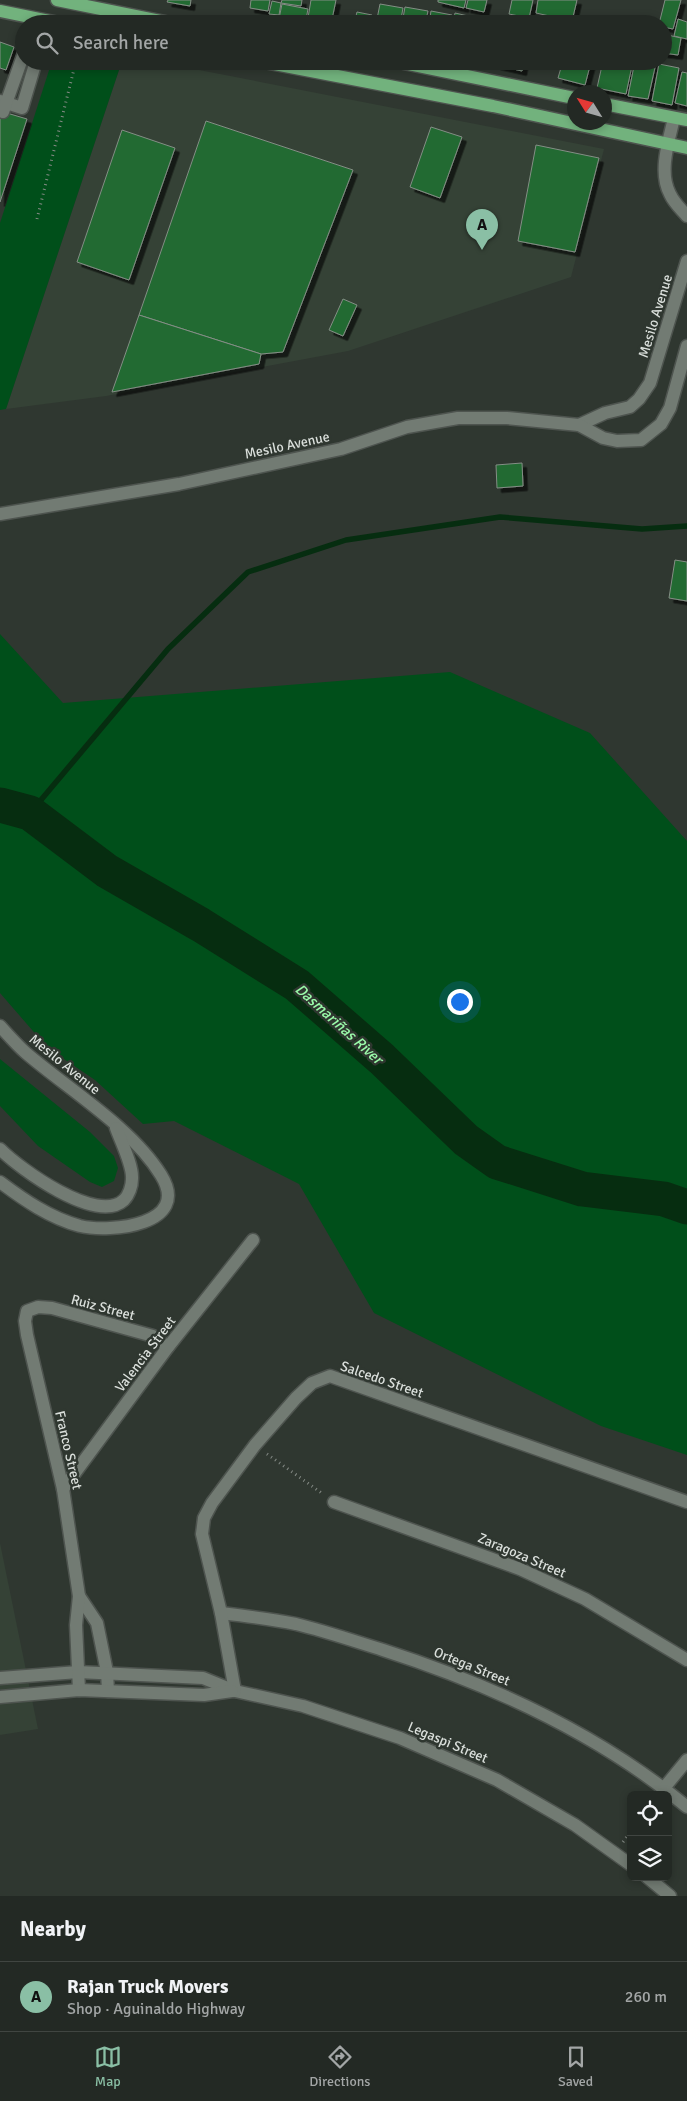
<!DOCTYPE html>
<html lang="en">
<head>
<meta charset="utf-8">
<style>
	:root { --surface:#232924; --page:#2f3531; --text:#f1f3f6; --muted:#a3a6a6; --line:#404541; --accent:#8abfa5 }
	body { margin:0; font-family:Signika,sans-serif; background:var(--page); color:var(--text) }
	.controls { position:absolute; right:15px; bottom:15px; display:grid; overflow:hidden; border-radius:8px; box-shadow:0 2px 8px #0003 }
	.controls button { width:45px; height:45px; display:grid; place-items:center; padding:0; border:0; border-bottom:1px solid var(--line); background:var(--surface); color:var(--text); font:25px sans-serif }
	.compass { position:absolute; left:567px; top:85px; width:45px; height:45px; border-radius:50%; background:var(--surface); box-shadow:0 2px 8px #0003; rotate:307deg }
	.you { position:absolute; left:459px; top:1001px; width:18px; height:18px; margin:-12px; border:4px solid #fff; border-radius:50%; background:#1a73e8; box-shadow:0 0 0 8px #1a73e833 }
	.badge { display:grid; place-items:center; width:32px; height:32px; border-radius:50%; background:var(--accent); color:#111; font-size:16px; font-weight:700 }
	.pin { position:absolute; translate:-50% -41px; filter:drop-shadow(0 1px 2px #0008) }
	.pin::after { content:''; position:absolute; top:26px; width:18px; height:15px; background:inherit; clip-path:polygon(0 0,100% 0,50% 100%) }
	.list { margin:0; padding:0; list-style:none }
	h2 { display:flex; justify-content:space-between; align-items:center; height:65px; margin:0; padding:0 20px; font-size:21px }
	h2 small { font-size:16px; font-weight:400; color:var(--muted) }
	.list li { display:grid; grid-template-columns:32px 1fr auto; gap:15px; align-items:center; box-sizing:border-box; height:70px; padding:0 20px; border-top:1px solid var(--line) }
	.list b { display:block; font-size:19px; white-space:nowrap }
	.list p { margin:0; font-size:16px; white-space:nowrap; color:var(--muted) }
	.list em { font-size:16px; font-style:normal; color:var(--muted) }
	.icon { flex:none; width:28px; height:28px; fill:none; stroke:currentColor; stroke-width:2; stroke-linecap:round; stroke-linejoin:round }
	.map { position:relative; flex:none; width:687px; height:1896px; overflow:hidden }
	.search { position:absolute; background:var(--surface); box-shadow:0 2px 8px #0003; left:15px; right:15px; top:15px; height:55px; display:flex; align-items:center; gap:12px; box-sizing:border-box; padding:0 18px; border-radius:28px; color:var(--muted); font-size:19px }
	.sheet { height:135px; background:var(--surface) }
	nav { display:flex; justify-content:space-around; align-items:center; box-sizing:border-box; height:70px; border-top:1px solid var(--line); background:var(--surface); font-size:14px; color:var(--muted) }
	nav a { display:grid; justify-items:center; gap:2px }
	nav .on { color:var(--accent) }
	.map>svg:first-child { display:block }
	.built { fill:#354236 }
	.green { fill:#004f1a }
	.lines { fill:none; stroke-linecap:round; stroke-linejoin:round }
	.stream { stroke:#062d10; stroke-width:5.5 }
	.river { stroke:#062d10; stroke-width:35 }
	.building { fill:#206a32; stroke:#848e85; filter:url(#shadow) }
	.minor-casing { stroke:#4e544f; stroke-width:15 }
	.major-casing { stroke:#4e544f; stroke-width:15 }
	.path { stroke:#858b86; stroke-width:3; stroke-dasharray:1 4; stroke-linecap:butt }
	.minor { stroke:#727b73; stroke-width:12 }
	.major { stroke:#72b27d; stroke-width:12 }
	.labels { text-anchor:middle; stroke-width:5; stroke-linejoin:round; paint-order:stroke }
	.street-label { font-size:14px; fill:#dadfdb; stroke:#2f3730 }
	.water-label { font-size:15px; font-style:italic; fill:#9bfbaa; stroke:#2f3730 }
</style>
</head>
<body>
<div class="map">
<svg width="687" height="1896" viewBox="0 0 687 1896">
	<defs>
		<filter id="shadow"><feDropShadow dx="4.5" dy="4.5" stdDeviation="0" flood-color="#0009"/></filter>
	</defs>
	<rect width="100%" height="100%" fill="#2f3730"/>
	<g class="built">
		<path d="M122 61H153L604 149 571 277 348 351 106 396 6 409Z"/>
		<path d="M0 1543 38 1729 0 1735Z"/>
	</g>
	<g class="green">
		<path d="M52 61H122L6 409 0 410V223Z"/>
		<path d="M0 634 63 703 450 672 590 733 687 841V1455L601 1426 374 1313 299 1184 174 1121 143 1124 95 1080 58 1055 39 1038 0 993Z"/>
		<path d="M0 1059 90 1132 114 1156 118 1168 114 1181 102 1187 90 1182 38 1146 0 1106Z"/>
	</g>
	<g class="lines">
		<path class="stream" d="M30 813 168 649 248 572 346 540 500 517 642 529 687 526"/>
		<path class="river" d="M0 805 30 813 107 871 201 925 297 985 382 1059 466 1140 497 1162 582 1189 664 1199 687 1207"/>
	</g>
	<g class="building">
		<path d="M168 0H191L190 6 167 2Z"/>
		<path d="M251 0H270L268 11 250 8Z"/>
		<path d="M282 0H302L301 6 281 3Z"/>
		<path d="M311 0H336L331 24H307Z"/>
		<path d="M438 0H466L464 8 438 2Z"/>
		<path d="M468 0H487L484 12 466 8Z"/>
		<path d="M512 0H533L529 18 509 14Z"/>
		<path d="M538 0H577L572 21 536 13Z"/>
		<path d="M665 0H681L673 29 663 27V24H659Z"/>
		<path d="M272 1 281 3 279 15 269 14Z"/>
		<path d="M282 4 308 9 305 24H278Z"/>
		<path d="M380 4 403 8 400 24H376Z"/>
		<path d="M405 7 428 11 425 24H402Z"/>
		<path d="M431 11 452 15 450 24H429Z"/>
		<path d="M357 12 372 15 370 24H354Z"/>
		<path d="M455 13 477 18 475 24H453Z"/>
		<path d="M335 16 353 19 352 24H334Z"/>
		<path d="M481 16 505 22V24H479Z"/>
		<path d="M678 19 687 22V39L674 36Z"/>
		<path d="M663 34 681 38 678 55 663 53Z"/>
		<path d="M0 42 14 47 6 70 0 68Z"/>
		<path d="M497 61H524L522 71 496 65Z"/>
		<path d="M563 61 591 62 585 85 558 78Z"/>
		<path d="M603 61H633L626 94 597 88Z"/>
		<path d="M635 61 656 63 648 99 628 96Z"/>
		<path d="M659 64 679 68 672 105 652 101Z"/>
		<path d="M682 72 687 73V106L675 103Z"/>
		<path d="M0 111 27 119 0 202Z"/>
		<path d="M206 121 353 170 283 352 261 354 139 315Z"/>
		<path d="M431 127 462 137 440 198 410 187Z"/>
		<path d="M122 130 175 148 129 280 77 262Z"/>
		<path d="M536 145 599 158 575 252 518 241Z"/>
		<path d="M343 299 357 305 343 336 329 330Z"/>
		<path d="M139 315 261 354 259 364 112 392Z"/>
		<path d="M522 463 523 486 497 488 496 465Z"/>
		<path d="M675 560 687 562V601L669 598Z"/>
	</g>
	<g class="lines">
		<defs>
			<g id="minor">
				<path d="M0 101 22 108 36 61"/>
				<path d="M3 112 24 53"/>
				<path d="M674 118C669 140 658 172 670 194 674 203 681 209 687 216"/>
				<path d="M579 425 605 413 630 407 639 399 650 383 687 261"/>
				<path d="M0 514 179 484 341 449 407 427 458 418H507L579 425 603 438 617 441 641 440 661 424 670 408 687 346"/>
				<path d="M0 1026C8 1035 17 1045 26 1053 68 1089 132 1128 161 1175 192 1225 111 1233 80 1226 50 1218 24 1200 0 1182"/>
				<path d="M0 1149C20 1169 97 1225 124 1200 129 1195 132 1186 132 1179 133 1165 121 1142 116 1128"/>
				<path d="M63 1489 168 1347 253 1240"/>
				<path d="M334 1502 520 1569 585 1599 687 1660"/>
				<path d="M79 1596 97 1623 107 1672 108 1691"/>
				<path d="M221 1613C246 1616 271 1619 296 1624 325 1631 354 1641 383 1650 492 1685 598 1733 687 1807"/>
				<path d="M0 1678 78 1672 203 1678 235 1691 303 1706 400 1738 497 1780 575 1825 631 1865"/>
				<path d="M79 1690 76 1625 79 1596 63 1489 27 1335 25 1321 27 1311 38 1307 52 1308 153 1336 168 1347"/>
				<path d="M235 1691 221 1613 202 1534 204 1518 212 1503 255 1445 296 1398 312 1383 330 1376 687 1502"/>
				<path d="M0 1697 79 1690 204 1695 232 1691"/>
				<path d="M664 1788 687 1760"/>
				<path d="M647 1877 670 1896"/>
			</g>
			<g id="major">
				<path d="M57 0 175 24"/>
				<path d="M0 11 64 24"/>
				<path d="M259 61 493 106 687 148"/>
				<path d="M394 61 574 98"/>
				<path d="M604 104 687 120"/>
			</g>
		</defs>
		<use href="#minor" class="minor-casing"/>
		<use href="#major" class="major-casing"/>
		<g class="path">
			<path d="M37 219 76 61"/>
			<path d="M267 1454 323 1494"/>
			<path d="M623 1842 631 1831"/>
		</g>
		<use href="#minor" class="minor"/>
		<use href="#major" class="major"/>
	</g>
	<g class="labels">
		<g class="street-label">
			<text transform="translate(655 316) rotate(-73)" y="5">Mesilo Avenue</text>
			<text transform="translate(287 445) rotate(-12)" y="5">Mesilo Avenue</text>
			<text transform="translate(65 1064) rotate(39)" y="5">Mesilo Avenue</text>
			<text transform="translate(103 1307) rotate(15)" y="5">Ruiz Street</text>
			<text transform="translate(145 1354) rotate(-53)" y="5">Valencia Street</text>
			<text transform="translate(382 1379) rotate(19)" y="5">Salcedo Street</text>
			<text transform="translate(69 1450) rotate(77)" y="5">Franco Street</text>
			<text transform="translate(522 1555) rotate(23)" y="5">Zaragoza Street</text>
			<text transform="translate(472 1666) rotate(22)" y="5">Ortega Street</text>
			<text transform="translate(448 1742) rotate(23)" y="5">Legaspi Street</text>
		</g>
		<g class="water-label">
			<text transform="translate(339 1024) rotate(42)" y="5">Dasmariñas River</text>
		</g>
	</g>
</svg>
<div class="controls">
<button><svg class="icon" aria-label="locate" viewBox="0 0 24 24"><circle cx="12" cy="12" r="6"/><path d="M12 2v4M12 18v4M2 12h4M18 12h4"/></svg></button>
<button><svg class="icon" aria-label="layers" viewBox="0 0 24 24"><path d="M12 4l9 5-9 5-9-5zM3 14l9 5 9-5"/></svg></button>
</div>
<svg class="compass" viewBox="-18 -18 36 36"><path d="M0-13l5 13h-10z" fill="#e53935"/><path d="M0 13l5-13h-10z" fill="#a3a6a6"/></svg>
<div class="you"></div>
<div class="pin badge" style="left:482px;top:250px">A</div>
<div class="search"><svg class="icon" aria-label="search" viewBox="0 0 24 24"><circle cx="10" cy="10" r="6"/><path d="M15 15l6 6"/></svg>Search here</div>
</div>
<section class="sheet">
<h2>Nearby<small></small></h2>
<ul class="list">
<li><span class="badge">A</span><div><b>Rajan Truck Movers</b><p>Shop · Aguinaldo Highway</p></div><em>260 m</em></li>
</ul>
</section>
<nav>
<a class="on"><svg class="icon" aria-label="map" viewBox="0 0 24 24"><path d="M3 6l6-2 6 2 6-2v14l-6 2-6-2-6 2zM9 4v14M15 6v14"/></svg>Map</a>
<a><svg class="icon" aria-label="directions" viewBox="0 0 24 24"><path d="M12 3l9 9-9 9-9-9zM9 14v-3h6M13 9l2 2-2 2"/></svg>Directions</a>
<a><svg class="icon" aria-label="saved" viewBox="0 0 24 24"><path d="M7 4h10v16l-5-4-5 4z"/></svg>Saved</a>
</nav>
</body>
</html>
